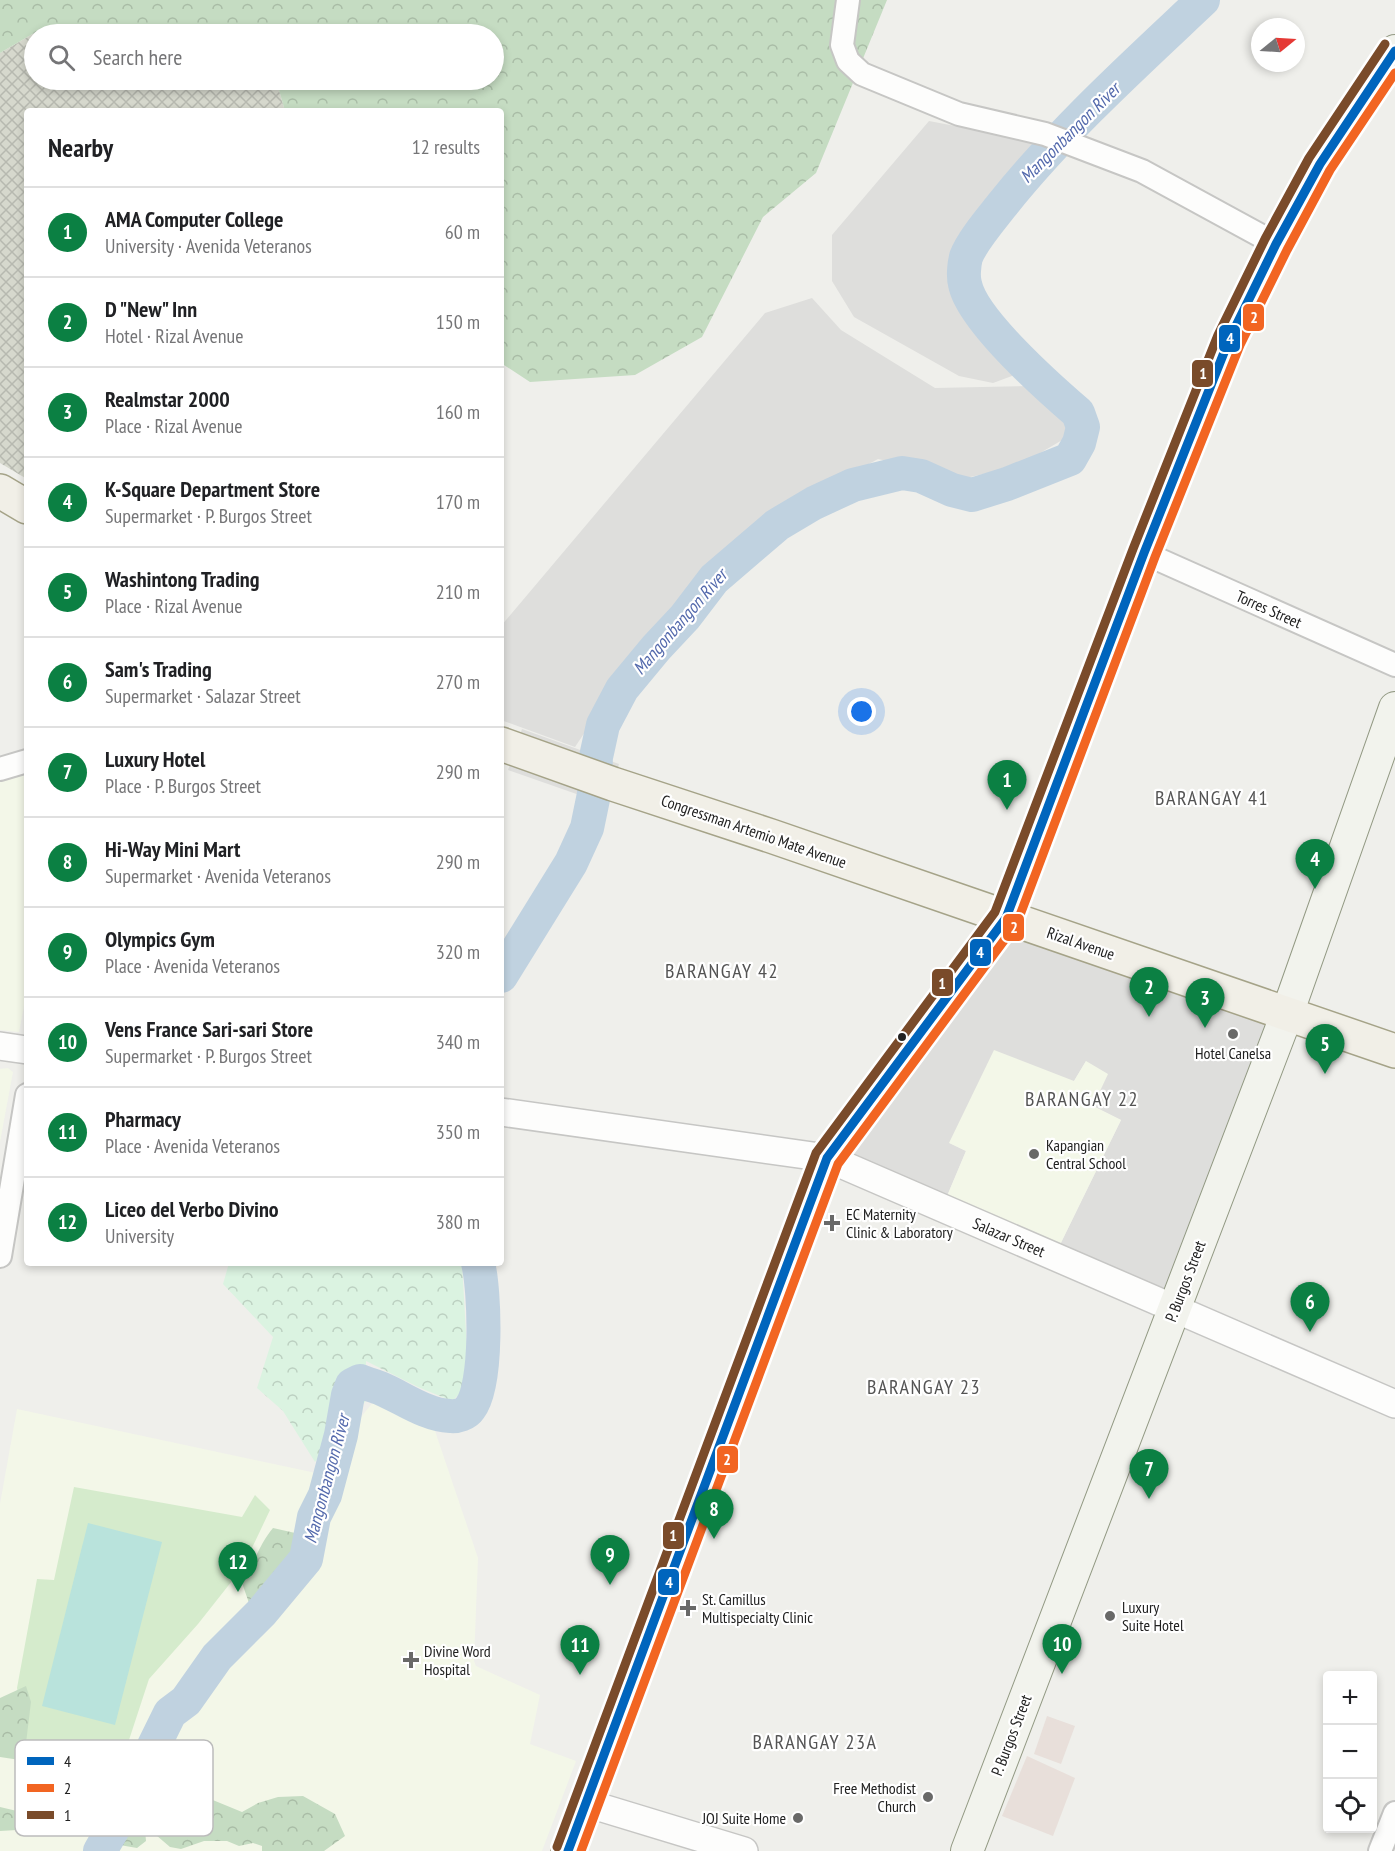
<!DOCTYPE html>
<html lang="en">
<head>
<meta charset="utf-8">
<style>
	:root { --surface:#fff; --page:#f6f6f6; --text:#202124; --muted:#757577; --line:#e0e0e0; --accent:#0b8043 }
	body { margin:0; font-family:"PT Sans Narrow",sans-serif; background:var(--page); color:var(--text) }
	.controls { position:absolute; right:18px; bottom:18px; display:grid; overflow:hidden; border-radius:6px; box-shadow:0 3px 9px #0003 }
	.controls button { width:54px; height:54px; display:grid; place-items:center; padding:0; border:0; border-bottom:2px solid var(--line); background:var(--surface); color:var(--text); font:30px sans-serif }
	.compass { position:absolute; left:1251px; top:18px; width:54px; height:54px; border-radius:50%; background:var(--surface); box-shadow:0 3px 9px #0003; rotate:72deg }
	.you { position:absolute; left:862px; top:712px; width:21px; height:21px; margin:-15px; border:4px solid #fff; border-radius:50%; background:#1a73e8; box-shadow:0 0 0 9px #1a73e833 }
	.badge { display:grid; place-items:center; width:39px; height:39px; border-radius:50%; background:var(--accent); color:#fff; font-size:20px; font-weight:700 }
	.pin { position:absolute; translate:-50% -50px; filter:drop-shadow(0 2px 3px #0008) }
	.pin::after { content:''; position:absolute; top:32px; width:21px; height:18px; background:inherit; clip-path:polygon(0 0,100% 0,50% 100%) }
	.list { margin:0; padding:0; list-style:none }
	h2 { display:flex; justify-content:space-between; align-items:center; height:78px; margin:0; padding:0 24px; font-size:26px }
	h2 small { font-size:20px; font-weight:400; color:var(--muted) }
	.list li { display:grid; grid-template-columns:39px 1fr auto; gap:18px; align-items:center; box-sizing:border-box; height:90px; padding:0 24px; border-top:2px solid var(--line) }
	.list b { display:block; font-size:22px; white-space:nowrap }
	.list p { margin:0; font-size:20px; white-space:nowrap; color:var(--muted) }
	.list em { font-size:20px; font-style:normal; color:var(--muted) }
	.icon { flex:none; width:33px; height:33px; fill:none; stroke:currentColor; stroke-width:2; stroke-linecap:round; stroke-linejoin:round }
	.map { position:relative; flex:none; width:1395px; height:1851px; overflow:hidden }
	.search { position:absolute; background:var(--surface); box-shadow:0 3px 9px #0003; left:24px; top:24px; width:480px; height:66px; display:flex; align-items:center; gap:15px; box-sizing:border-box; padding:0 21px; border-radius:33px; color:var(--muted); font-size:22px }
	.panel { position:absolute; background:var(--surface); box-shadow:0 3px 9px #0003; left:24px; top:108px; width:480px; height:1158px; border-radius:6px }
	.map>svg:first-child { display:block }
	.built { fill:#dededc }
	.commercial { fill:#e8dfda }
	.education { fill:#f3f7e8 }
	.construction { fill:url(#construction-cross-hatch) }
	.grass { fill:#d5ebcc }
	.forest { fill:url(#forest-crowns) }
	.park { fill:url(#park-crowns) }
	.pitch { fill:#b9e3dc }
	.lines { fill:none; stroke-linecap:round; stroke-linejoin:round }
	.river { stroke:#c0d2e0; stroke-width:34 }
	.minor-casing { stroke:#c6c6c4; stroke-width:26 }
	.tertiary-casing { stroke:#c6c6c4; stroke-width:30 }
	.secondary-casing { stroke:#929983; stroke-width:34 }
	.primary-casing { stroke:#a5a388; stroke-width:36 }
	.minor { stroke:#fdfdfc; stroke-width:22 }
	.tertiary { stroke:#fdfdfc; stroke-width:27 }
	.secondary { stroke:#f2f3ed; stroke-width:32 }
	.primary { stroke:#f1efe7; stroke-width:33 }
	.bus-1-casing { stroke:#fff; stroke-width:14 }
	.bus-2-casing { stroke:#fff; stroke-width:14 }
	.bus-3-casing { stroke:#fff; stroke-width:14 }
	.bus-1 { stroke:#0065bd; stroke-width:9 }
	.bus-2 { stroke:#f26522; stroke-width:9 }
	.bus-3 { stroke:#7a4b2a; stroke-width:9 }
	.poi-dot { fill:#696968; stroke:#fff; stroke-width:2 }
	.bus-dot { fill:#212121; stroke:#fff; stroke-width:2 }
	.labels { text-anchor:middle; stroke-width:4.5; stroke-linejoin:round; paint-order:stroke }
	.street-label { font-size:16px; fill:#212121; stroke:#fff }
	.poi-label { font-size:16px; fill:#212121; stroke:#fff; text-anchor:start }
	.water-label { font-size:18px; font-style:italic; fill:#5369ac; stroke:#fff }
	.quarter-label { font-size:20px; letter-spacing:1.5px; fill:#545454; stroke:#fff }
	.key { fill:#fff; stroke:#bcbcbc; stroke-width:1.5 }
	.key-label { font-size:16px; fill:#212121 }
	.line-badge { stroke:#fff; stroke-width:2 }
	.badge-label { font-size:16px; text-anchor:middle; font-weight:bold; fill:#fff }
</style>
</head>
<body>
<div class="map">
<svg width="1395" height="1851" viewBox="0 0 1395 1851">
	<defs>
		<pattern id="construction-cross-hatch" width="8" height="8" patternUnits="userSpaceOnUse" patternTransform="scale(1.5)"><rect width="8" height="8" fill="#d6d8cd"/><path d="M0 0l8 8M0 8l8-8" fill="none" stroke="#b7b9b0"/></pattern>
		<pattern id="forest-crowns" width="20" height="18" patternUnits="userSpaceOnUse" patternTransform="scale(1.5)"><rect width="20" height="18" fill="#c5dcc2"/><path d="M2 6a3 3 0 1 1 6 0M12 15a3 3 0 1 1 6 0" fill="none" stroke="#a9bca6"/></pattern>
		<pattern id="park-crowns" width="20" height="18" patternUnits="userSpaceOnUse" patternTransform="scale(1.5)"><rect width="20" height="18" fill="#dbf3e1"/><path d="M2 6a3 3 0 1 1 6 0M12 15a3 3 0 1 1 6 0" fill="none" stroke="#bcd0c1"/></pattern>
	</defs>
	<rect width="100%" height="100%" fill="#efefeb"/>
	<g class="built">
		<path d="M929 121 1044 143 1017 170 983 218 959 256 955 272 958 290 967 309 1023 372 993 383 959 376 854 317 832 281V235Z"/>
		<path d="M812 298 841 330 935 388 1034 386 1068 409 1069 436 1018 466 966 478 878 459 788 508 658 622 575 747 501 720V626L765 313Z"/>
		<path d="M522 729 619 764 605 804 508 770Z"/>
		<path d="M1006 918 1287 1014 1175 1309 1054 1257 1121 1120 1093 1106 1086 1061 1074 1081 950 1143 966 1151 942 1208 827 1158Z"/>
	</g>
	<g class="commercial">
		<path d="M1047 1716 1075 1726 1061 1764 1034 1754Z"/>
		<path d="M1027 1756 1075 1778 1053 1836 1002 1816Z"/>
	</g>
	<g class="education">
		<path d="M27 773V991L19 1032 0 1030V780Z"/>
		<path d="M994 1050 1074 1081 1086 1061 1108 1074 1093 1106 1121 1120 1054 1257 942 1208 966 1151 949 1143Z"/>
		<path d="M8 1068 13 1072 0 1142V1069Z"/>
		<path d="M382 1391 433 1425 478 1558 474 1661 476 1666 540 1695 530 1744 576 1761 542 1851H0V1504L17 1409 316 1473Z"/>
	</g>
	<path class="construction" d="M41 29 70 34H34V80H257L279 90 285 111H27V479L0 463V53Z"/>
	<path class="grass" d="M74 1487 242 1517 255 1495 270 1510 243 1567 198 1624 149 1679 128 1743 107 1759 99 1833 91 1836 80 1831 90 1760 17 1751 23 1716 17 1688 37 1579 54 1580Z"/>
	<g class="forest">
		<path d="M0 0H887L816 173 763 217 702 337 635 375 530 382 501 363V111H285L279 90 257 80H494V34H70L41 29 0 53Z"/>
		<path d="M273 1528 304 1535 315 1544 314 1559 295 1571 259 1611 224 1663 205 1669 195 1666 249 1603 242 1583C253 1565 260 1543 273 1528Z"/>
		<path d="M26 1686 31 1702 26 1743 20 1760 0 1757V1698Z"/>
		<path d="M150 1741 152 1795 144 1818 146 1841 137 1848 108 1843 107 1816 121 1755Z"/>
		<path d="M186 1789 242 1812 258 1803 278 1797 303 1796 335 1814 345 1836 324 1851H262V1846L253 1843 239 1846 227 1841H204L181 1849 170 1847 156 1835 162 1797Z"/>
		<path d="M0 1807 17 1811 19 1818 17 1830 0 1831Z"/>
	</g>
	<path class="park" d="M229 1263H462L469 1385 452 1401 418 1387 366 1361V1372L379 1385 315 1462 283 1411 257 1388 273 1337 223 1284Z"/>
	<path class="pitch" d="M88 1523 162 1542 115 1725 42 1706Z"/>
	<g class="lines">
		<g class="river">
			<path d="M501 976 571 863 587 828 594 794 596 757 603 725 622 689 656 648 685 617 714 579 777 525 814 503 853 485 902 473 921 476 952 490 972 495 1007 484 1070 459 1079 443 1083 427 1078 413C1049 388 972 320 965 284 963 277 964 265 966 257 972 241 991 219 1002 205 1062 130 1134 65 1203 0"/>
			<path d="M100 1851 114 1827 170 1713 186 1701 217 1657 261 1613 306 1559 314 1517 325 1495 341 1435 348 1395 352 1385 360 1381C367 1384 375 1386 382 1389 403 1398 426 1415 450 1416 457 1417 466 1414 470 1408 488 1385 485 1291 478 1263"/>
		</g>
		<defs>
			<g id="minor">
				<path d="M848 0 842 45 848 61 862 74 959 114 1045 134 1142 171 1276 244"/>
				<path d="M1144 553 1395 665"/>
				<path d="M0 769 27 761"/>
				<path d="M0 1256 27 1095"/>
				<path d="M1380 1851 1395 1813"/>
			</g>
			<g id="tertiary">
				<path d="M0 1046 27 1050"/>
				<path d="M501 1112 827 1158 1395 1404"/>
				<path d="M586 1803 744 1851"/>
			</g>
			<g id="secondary">
				<path d="M1006 918 1144 553 1229 340 1276 244 1320 164 1395 51"/>
				<path d="M967 1851 1287 1014 1395 708"/>
			</g>
			<g id="primary">
				<path d="M0 491 27 507"/>
				<path d="M501 744 613 784 771 836 1395 1051"/>
				<path d="M568 1851 827 1158 1006 918"/>
			</g>
		</defs>
		<use href="#minor" class="minor-casing"/>
		<use href="#tertiary" class="tertiary-casing"/>
		<use href="#secondary" class="secondary-casing"/>
		<use href="#primary" class="primary-casing"/>
		<use href="#minor" class="minor"/>
		<use href="#tertiary" class="tertiary"/>
		<use href="#secondary" class="secondary"/>
		<use href="#primary" class="primary"/>
		<defs>
			<path id="bus-1" d="M568 1851 827 1158 1006 918 1144 553 1229 340 1276 244 1320 164 1395 51"/>
			<path id="bus-2" d="M581 1851 838 1164 1017 923 1155 557 1240 345 1287 250 1330 170 1395 73"/>
			<path id="bus-3" d="M557 1847 816 1153 995 912 1133 549 1218 335 1265 239 1309 158 1385 44"/>
		</defs>
		<use href="#bus-1" class="bus-1-casing"/>
		<use href="#bus-2" class="bus-2-casing"/>
		<use href="#bus-3" class="bus-3-casing"/>
		<use href="#bus-1" class="bus-1"/>
		<use href="#bus-2" class="bus-2"/>
		<use href="#bus-3" class="bus-3"/>
	</g>
	<g class="poi-dot">
		<circle cx="1233" cy="1034" r="6"/>
		<circle cx="1034" cy="1154" r="6"/>
		<path d="M829 1214h6v6h6v6h-6v6h-6v-6h-6v-6h6z"/>
		<path d="M685 1599h6v6h6v6h-6v6h-6v-6h-6v-6h6z"/>
		<circle cx="1110" cy="1616" r="6"/>
		<path d="M408 1651h6v6h6v6h-6v6h-6v-6h-6v-6h6z"/>
		<circle cx="928" cy="1797" r="6"/>
		<circle cx="798" cy="1818" r="6"/>
	</g>
	<circle class="bus-dot" cx="902" cy="1037" r="5"/>
	<g class="labels">
		<g class="street-label">
			<text transform="translate(1269 609) rotate(24)" y="6">Torres Street</text>
			<text transform="translate(754 831) rotate(19)" y="6">Congressman Artemio Mate Avenue</text>
			<text transform="translate(1081 943) rotate(19)" y="6">Rizal Avenue</text>
			<text transform="translate(1009 1237) rotate(23)" y="6">Salazar Street</text>
			<text transform="translate(1185 1281) rotate(-69)" y="6">P. Burgos Street</text>
			<text transform="translate(1011 1735) rotate(-69)" y="6">P. Burgos Street</text>
		</g>
		<g class="poi-label">
			<text x="1233" y="1059" text-anchor="middle">Hotel Canelsa</text>
			<text x="1046" y="1151">Kapangian<tspan x="1046" dy="18">Central School</tspan></text>
			<text x="846" y="1220">EC Maternity<tspan x="846" dy="18">Clinic &amp; Laboratory</tspan></text>
			<text x="702" y="1605">St. Camillus<tspan x="702" dy="18">Multispecialty Clinic</tspan></text>
			<text x="1122" y="1613">Luxury<tspan x="1122" dy="18">Suite Hotel</tspan></text>
			<text x="424" y="1657">Divine Word<tspan x="424" dy="18">Hospital</tspan></text>
			<text x="916" y="1794" text-anchor="end">Free Methodist<tspan x="916" dy="18">Church</tspan></text>
			<text x="786" y="1824" text-anchor="end">JOJ Suite Home</text>
		</g>
		<g class="water-label">
			<text transform="translate(1070 133) rotate(-45)" y="6">Mangonbangon River</text>
			<text transform="translate(680 622) rotate(-49)" y="6">Mangonbangon River</text>
			<text transform="translate(327 1479) rotate(-75)" y="6">Mangonbangon River</text>
		</g>
		<g class="quarter-label">
			<text x="1212" y="805">BARANGAY 41</text>
			<text x="722" y="978">BARANGAY 42</text>
			<text x="1082" y="1106">BARANGAY 22</text>
			<text x="924" y="1394">BARANGAY 23</text>
			<text x="815" y="1749">BARANGAY 23A</text>
		</g>
	</g>
	<rect x="15" y="1740" width="198" height="96" rx="9" class="key"/>
	<rect x="27" y="1757" width="27" height="8" fill="#0065bd"/>
	<rect x="27" y="1784" width="27" height="8" fill="#f26522"/>
	<rect x="27" y="1811" width="27" height="8" fill="#7a4b2a"/>
	<g class="key-label">
		<text x="64" y="1767">4</text>
		<text x="64" y="1794">2</text>
		<text x="64" y="1821">1</text>
	</g>
	<g class="line-badge">
		<rect x="1242" y="303" width="23" height="29" rx="6" fill="#f26522"/>
		<rect x="1218" y="324" width="23" height="29" rx="6" fill="#0065bd"/>
		<rect x="1191" y="359" width="23" height="29" rx="6" fill="#7a4b2a"/>
		<rect x="1002" y="913" width="23" height="29" rx="6" fill="#f26522"/>
		<rect x="969" y="938" width="23" height="29" rx="6" fill="#0065bd"/>
		<rect x="931" y="968" width="23" height="29" rx="6" fill="#7a4b2a"/>
		<rect x="716" y="1445" width="23" height="29" rx="6" fill="#f26522"/>
		<rect x="662" y="1521" width="23" height="29" rx="6" fill="#7a4b2a"/>
		<rect x="657" y="1568" width="23" height="28" rx="6" fill="#0065bd"/>
	</g>
	<g class="badge-label">
		<text x="1254" y="323">2</text>
		<text x="1230" y="344">4</text>
		<text x="1203" y="379">1</text>
		<text x="1014" y="933">2</text>
		<text x="980" y="958">4</text>
		<text x="942" y="989">1</text>
		<text x="727" y="1465">2</text>
		<text x="673" y="1541">1</text>
		<text x="669" y="1588">4</text>
	</g>
</svg>
<div class="controls">
<button>+</button>
<button>−</button>
<button><svg class="icon" aria-label="locate" viewBox="0 0 24 24"><circle cx="12" cy="12" r="6"/><path d="M12 2v4M12 18v4M2 12h4M18 12h4"/></svg></button>
</div>
<svg class="compass" viewBox="-18 -18 36 36"><path d="M0-13l5 13h-10z" fill="#e53935"/><path d="M0 13l5-13h-10z" fill="#757577"/></svg>
<div class="you"></div>
<div class="pin badge" style="left:1007px;top:810px">1</div>
<div class="pin badge" style="left:1149px;top:1017px">2</div>
<div class="pin badge" style="left:1205px;top:1028px">3</div>
<div class="pin badge" style="left:1315px;top:889px">4</div>
<div class="pin badge" style="left:1325px;top:1074px">5</div>
<div class="pin badge" style="left:1310px;top:1332px">6</div>
<div class="pin badge" style="left:1149px;top:1499px">7</div>
<div class="pin badge" style="left:714px;top:1539px">8</div>
<div class="pin badge" style="left:610px;top:1585px">9</div>
<div class="pin badge" style="left:1062px;top:1674px">10</div>
<div class="pin badge" style="left:580px;top:1675px">11</div>
<div class="pin badge" style="left:238px;top:1592px">12</div>
<div class="search"><svg class="icon" aria-label="search" viewBox="0 0 24 24"><circle cx="10" cy="10" r="6"/><path d="M15 15l6 6"/></svg>Search here</div>
<section class="panel">
<h2>Nearby<small>12 results</small></h2>
<ul class="list">
<li><span class="badge">1</span><div><b>AMA Computer College</b><p>University · Avenida Veteranos</p></div><em>60 m</em></li>
<li><span class="badge">2</span><div><b>D &quot;New&quot; Inn</b><p>Hotel · Rizal Avenue</p></div><em>150 m</em></li>
<li><span class="badge">3</span><div><b>Realmstar 2000</b><p>Place · Rizal Avenue</p></div><em>160 m</em></li>
<li><span class="badge">4</span><div><b>K-Square Department Store</b><p>Supermarket · P. Burgos Street</p></div><em>170 m</em></li>
<li><span class="badge">5</span><div><b>Washintong Trading</b><p>Place · Rizal Avenue</p></div><em>210 m</em></li>
<li><span class="badge">6</span><div><b>Sam's Trading</b><p>Supermarket · Salazar Street</p></div><em>270 m</em></li>
<li><span class="badge">7</span><div><b>Luxury Hotel</b><p>Place · P. Burgos Street</p></div><em>290 m</em></li>
<li><span class="badge">8</span><div><b>Hi-Way Mini Mart</b><p>Supermarket · Avenida Veteranos</p></div><em>290 m</em></li>
<li><span class="badge">9</span><div><b>Olympics Gym</b><p>Place · Avenida Veteranos</p></div><em>320 m</em></li>
<li><span class="badge">10</span><div><b>Vens France Sari-sari Store</b><p>Supermarket · P. Burgos Street</p></div><em>340 m</em></li>
<li><span class="badge">11</span><div><b>Pharmacy</b><p>Place · Avenida Veteranos</p></div><em>350 m</em></li>
<li><span class="badge">12</span><div><b>Liceo del Verbo Divino</b><p>University</p></div><em>380 m</em></li>
</ul>
</section>
</div>
</body>
</html>
